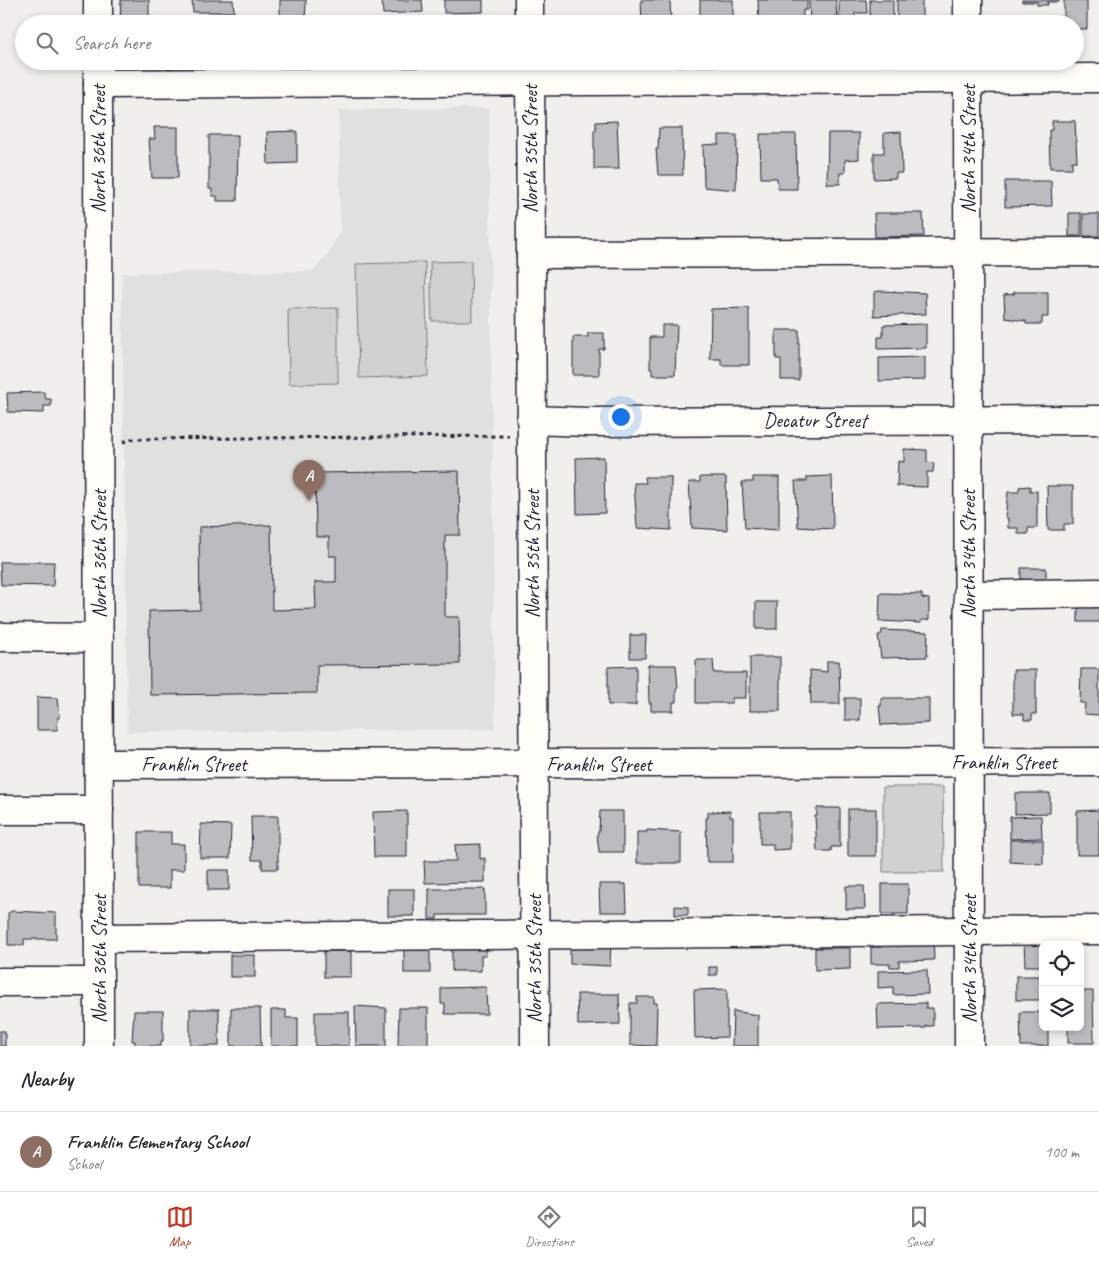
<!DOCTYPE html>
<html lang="en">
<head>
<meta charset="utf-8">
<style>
	:root { --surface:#fff; --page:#f7f7f7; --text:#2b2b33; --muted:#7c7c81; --line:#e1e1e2; --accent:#c8321e }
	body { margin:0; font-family:Caveat,sans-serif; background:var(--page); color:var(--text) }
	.controls { position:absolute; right:15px; bottom:15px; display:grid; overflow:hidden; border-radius:8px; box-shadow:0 2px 8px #0003 }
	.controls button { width:45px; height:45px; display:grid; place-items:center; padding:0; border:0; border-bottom:1px solid var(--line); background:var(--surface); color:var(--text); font:25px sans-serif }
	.you { position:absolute; left:620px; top:416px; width:18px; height:18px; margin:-12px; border:4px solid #fff; border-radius:50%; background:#1a73e8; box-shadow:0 0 0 8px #1a73e833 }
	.badge { display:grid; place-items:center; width:32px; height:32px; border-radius:50%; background:var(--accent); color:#fff; font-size:16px; font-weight:700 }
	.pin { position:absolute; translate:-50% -41px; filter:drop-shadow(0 1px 2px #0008) }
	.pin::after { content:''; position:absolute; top:26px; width:18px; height:15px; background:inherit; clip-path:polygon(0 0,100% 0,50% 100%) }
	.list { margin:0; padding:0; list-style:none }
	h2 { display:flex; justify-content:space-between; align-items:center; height:65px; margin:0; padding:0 20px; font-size:21px }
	h2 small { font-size:16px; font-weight:400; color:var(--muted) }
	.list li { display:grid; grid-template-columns:32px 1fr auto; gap:15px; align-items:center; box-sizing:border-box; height:80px; padding:0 20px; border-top:1px solid var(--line) }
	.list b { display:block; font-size:19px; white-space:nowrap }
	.list p { margin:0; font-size:16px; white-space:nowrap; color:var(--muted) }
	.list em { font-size:16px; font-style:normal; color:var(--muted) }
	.icon { flex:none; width:28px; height:28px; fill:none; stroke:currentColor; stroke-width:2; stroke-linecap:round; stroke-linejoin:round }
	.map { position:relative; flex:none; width:1099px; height:1046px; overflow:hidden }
	.search { position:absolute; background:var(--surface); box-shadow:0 2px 8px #0003; left:15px; right:15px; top:15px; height:55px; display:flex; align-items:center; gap:12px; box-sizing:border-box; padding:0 18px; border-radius:28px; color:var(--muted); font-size:19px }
	.sheet { height:145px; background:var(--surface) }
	nav { display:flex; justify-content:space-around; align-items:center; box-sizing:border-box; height:70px; border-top:1px solid var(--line); background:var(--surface); font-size:14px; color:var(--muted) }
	nav a { display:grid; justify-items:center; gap:2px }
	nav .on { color:var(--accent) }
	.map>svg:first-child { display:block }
	.built { fill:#e0e0df }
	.green { fill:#d2d1d1; stroke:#7a7a86 }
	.building { fill:#bcbcc0; stroke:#22223b }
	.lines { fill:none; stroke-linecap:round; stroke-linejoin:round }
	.minor-casing { stroke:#22223b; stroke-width:31 }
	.path { stroke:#22223b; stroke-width:3; stroke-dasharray:4 4; stroke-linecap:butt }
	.minor { stroke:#fdfcf7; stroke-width:28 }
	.labels { text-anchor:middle; stroke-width:4.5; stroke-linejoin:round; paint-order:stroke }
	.street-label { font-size:20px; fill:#22223b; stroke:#fdfcf7 }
</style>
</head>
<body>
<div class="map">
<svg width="1099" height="1046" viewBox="0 0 1099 1046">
	<rect width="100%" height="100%" fill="#f0efec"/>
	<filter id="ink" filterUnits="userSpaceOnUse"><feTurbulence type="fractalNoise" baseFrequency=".02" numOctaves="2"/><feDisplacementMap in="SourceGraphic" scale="10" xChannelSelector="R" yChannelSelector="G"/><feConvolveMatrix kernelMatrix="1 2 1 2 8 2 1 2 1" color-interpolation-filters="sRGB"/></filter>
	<g filter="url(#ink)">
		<path class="built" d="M489 108 495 729 127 732 122 273 313 271 328 255 340 231 339 110Z"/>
		<g class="green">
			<path d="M471 261 472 321H432L430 262Z"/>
			<path d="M425 262 428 376 359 378 356 264Z"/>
			<path d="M338 308V383L289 384 288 309Z"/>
			<path d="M883 787H943L944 872H883Z"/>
		</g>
		<g class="building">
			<path d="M121 0H149V24H120Z"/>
			<path d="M192 0H233L234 12H193Z"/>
			<path d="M280 0H306L305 24H280Z"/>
			<path d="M382 0H422L423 12 383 14Z"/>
			<path d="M444 0H483V12L444 13Z"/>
			<path d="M641 0H670L671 24 642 23Z"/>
			<rect x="700" y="0" width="33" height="22"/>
			<path d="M758 0H807V10H803V24L759 22Z"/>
			<path d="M809 0H836L837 24H810Z"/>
			<path d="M839 0H866L867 13H855V24H839Z"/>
			<rect x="870" y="0" width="23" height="24"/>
			<rect x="897" y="0" width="25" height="24"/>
			<path d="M1022 0H1059V2H1047L1048 5H1037V2H1022Z"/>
			<path d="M1064 0H1087V29H1075V24H1064Z"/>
			<path d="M617 121 619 169H594V130H596V122Z"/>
			<path d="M1052 121H1075L1077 161H1072V168H1050L1049 130H1052Z"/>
			<path d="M154 127H178V178H152L149 139H155Z"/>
			<path d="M659 128H682L683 175H658L656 149H658Z"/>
			<path d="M297 131V163L268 164 267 132Z"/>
			<path d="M901 132 902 173H896V178L874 179V153H884V133Z"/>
			<path d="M828 133H859V159L845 160V173H840V184H827Z"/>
			<path d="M760 134H796L797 189H778L777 178H761Z"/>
			<path d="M209 135H238L237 201H217V196H212V189H209Z"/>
			<path d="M719 135H737L736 190 704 187 703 145 719 144Z"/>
			<path d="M1005 181H1051L1052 206 1005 207Z"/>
			<path d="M874 213H923L924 236 875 237Z"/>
			<rect x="1069" y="213" width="12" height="23"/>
			<rect x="1083" y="214" width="16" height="22"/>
			<path d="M880 291 925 293 926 314 874 316V292Z"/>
			<path d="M1014 292H1048V317H1042V324H1026V321L1005 318 1004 295 1014 294Z"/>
			<path d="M749 308V365H721V359H710L711 309Z"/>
			<path d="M926 324V348L878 349V337H883V325Z"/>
			<path d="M662 325H677L675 375H652V369H650V337H662Z"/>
			<path d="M776 330H799V380H781V359H776Z"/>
			<path d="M588 333H604V349H599V375H573V337H588Z"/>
			<path d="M925 357V380L879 381V358Z"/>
			<path d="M7 393 44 392 46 399H51V406H44V413L8 412Z"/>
			<path d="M904 449 927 450V462L934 463 933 472H927V487L897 486 898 461 904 462Z"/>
			<path d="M604 457 605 513 577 514 576 458Z"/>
			<path d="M459 471 460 535H445V617H459L460 664 317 665V693L150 695 149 611 200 610 199 527 271 525 272 610 316 609 315 582H336V556H329V537H316L315 473Z"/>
			<path d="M832 476 833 529 798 527 795 481H807V477Z"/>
			<path d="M645 477H671V530L637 528 634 483H646Z"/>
			<path d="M700 477H726L727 530 692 528 689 482H700Z"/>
			<path d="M753 477H779V530L745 528 742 482H753Z"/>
			<path d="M1030 486V491H1037V528H1028V534H1018V528H1008V518H1005L1008 492H1019V487Z"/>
			<path d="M1047 486H1073V524H1064V530H1048Z"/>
			<path d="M2 562H54L53 586 1 585 0 563Z"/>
			<rect x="1021" y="568" width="25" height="12"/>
			<path d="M880 593 922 594V598L929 599V620H921V623L879 621Z"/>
			<rect x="1078" y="600" width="21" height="22"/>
			<rect x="756" y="602" width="21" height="27"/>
			<path d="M882 630 928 632 927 657 881 658 878 635H881Z"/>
			<path d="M630 635H646L645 658H630Z"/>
			<rect x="750" y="657" width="30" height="54"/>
			<path d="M696 660H713L714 673H746V698H732V703H696Z"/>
			<path d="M827 661H839L840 704H811L810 670 827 672Z"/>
			<path d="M648 665H676L678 688H676V702H673V711H651V703H649Z"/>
			<path d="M636 666V705H608V667Z"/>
			<path d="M1081 669H1098L1099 671V715L1084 714 1085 703H1080Z"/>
			<path d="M1013 670H1036V714H1032V720H1024V714H1013Z"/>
			<path d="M37 697 58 698 60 717H58L57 730H37Z"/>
			<rect x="845" y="698" width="15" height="22"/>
			<path d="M881 698H929V723L881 725 879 706H881Z"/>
			<path d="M1015 793H1050V813L1015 814Z"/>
			<path d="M817 808H840V847H831V851H817L815 816H817Z"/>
			<rect x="848" y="809" width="28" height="47"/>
			<path d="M1099 810V855H1077V811Z"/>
			<path d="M407 811V857H374L373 812Z"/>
			<path d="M600 811H623V852H599L597 834 599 831Z"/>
			<path d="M730 811V817H733V862H707L706 818H708V812Z"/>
			<path d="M760 812H790V849L773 850V844H760Z"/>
			<path d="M251 816H278V869H262V860H252Z"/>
			<path d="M1041 816 1042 838 1010 839V817Z"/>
			<path d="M201 824 231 825 230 858H200Z"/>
			<path d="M647 830 681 832V863H637V832H647Z"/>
			<path d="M139 832H171V844H184V870H170V888H139Z"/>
			<path d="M1010 840H1043V864L1010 862Z"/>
			<path d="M480 844V859L485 858V882L425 883 424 861H456L455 845Z"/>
			<rect x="208" y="870" width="21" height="20"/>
			<path d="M599 884H626L627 912H600Z"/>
			<rect x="882" y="884" width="26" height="30"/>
			<path d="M846 886H864L865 909H846Z"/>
			<rect x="388" y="889" width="26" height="27"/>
			<path d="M429 889H485V915H437V919H429Z"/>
			<path d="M675 906 688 907V915H675Z"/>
			<path d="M12 911 56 913V939H24V945H8V913Z"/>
			<path d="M933 936 934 960 899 961V967H890V964H871V947H882V940Z"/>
			<path d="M570 939H611L610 966 570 964Z"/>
			<path d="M1024 941H1065V945H1043V966H1025Z"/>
			<path d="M452 942 486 943V956H481V971H452Z"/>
			<rect x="404" y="946" width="26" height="27"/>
			<path d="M815 948H850V969L815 970Z"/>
			<rect x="324" y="951" width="27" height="26"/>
			<rect x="230" y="955" width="25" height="22"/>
			<rect x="709" y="967" width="8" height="8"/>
			<path d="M927 970 928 994 893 995V987L878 988V971Z"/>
			<rect x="1016" y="976" width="27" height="24"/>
			<path d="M486 987 487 1014H445V1004H441V988Z"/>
			<path d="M727 989V1037L695 1038 694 990Z"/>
			<path d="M1080 991H1093L1094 1043H1068V1027H1080Z"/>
			<path d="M577 994H619L620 1024 578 1025Z"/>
			<path d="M637 997H654V1003H657L656 1046 630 1045V1003H637Z"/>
			<path d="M926 1003V1008H933V1026H926V1028L878 1029 877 1004Z"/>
			<path d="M355 1006 386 1008V1046H356Z"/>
			<path d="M231 1008H260L261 1046H231Z"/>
			<path d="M399 1008H428V1046H398Z"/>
			<rect x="190" y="1009" width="29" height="37"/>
			<path d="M271 1010H286V1018H298V1046H271Z"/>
			<path d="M134 1011H163V1041H161V1046H135V1041H132Z"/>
			<path d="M733 1011 758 1015V1046H732Z"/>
			<rect x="315" y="1012" width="34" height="34"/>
			<path d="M1020 1012H1043V1027H1048V1046H1021Z"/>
			<rect x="0" y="1031" width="5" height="15"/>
		</g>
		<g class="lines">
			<defs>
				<g id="minor">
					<path d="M98 0V24"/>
					<path d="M529 0V24"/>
					<path d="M968 0V24"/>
					<path d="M98 61 99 1046"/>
					<path d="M530 61 535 1046"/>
					<path d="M968 63 969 1046"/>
					<path d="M98 84 1099 78"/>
					<path d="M531 254 1099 252"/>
					<path d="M531 420 588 422 1099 420"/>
					<path d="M968 595 1099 593"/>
					<path d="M0 637 99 638"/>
					<path d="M99 764 1099 762"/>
					<path d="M0 810H99"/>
					<path d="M99 938 1099 930"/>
					<path d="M0 982H99"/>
				</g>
			</defs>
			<use href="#minor" class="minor-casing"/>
			<path class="path" d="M123 442 131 439 509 436"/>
			<use href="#minor" class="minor"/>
		</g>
	</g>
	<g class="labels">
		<g class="street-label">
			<text transform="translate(98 149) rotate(-90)" y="7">North 36th Street</text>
			<text transform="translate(530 149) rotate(-90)" y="7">North 35th Street</text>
			<text transform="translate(968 149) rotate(-90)" y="7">North 34th Street</text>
			<text x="815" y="427">Decatur Street</text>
			<text transform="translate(99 554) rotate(-90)" y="7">North 36th Street</text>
			<text transform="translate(532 554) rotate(-90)" y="7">North 35th Street</text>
			<text transform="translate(968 554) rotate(-90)" y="7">North 34th Street</text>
			<text x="1004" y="769">Franklin Street</text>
			<text x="194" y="771">Franklin Street</text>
			<text x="599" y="771">Franklin Street</text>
			<text transform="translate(99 959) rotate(-90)" y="7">North 36th Street</text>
			<text transform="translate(534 959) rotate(-90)" y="7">North 35th Street</text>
			<text transform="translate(969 959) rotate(-90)" y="7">North 34th Street</text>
		</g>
	</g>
</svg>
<div class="controls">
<button><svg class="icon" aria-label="locate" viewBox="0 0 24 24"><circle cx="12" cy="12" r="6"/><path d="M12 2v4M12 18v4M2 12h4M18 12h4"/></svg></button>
<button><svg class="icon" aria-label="layers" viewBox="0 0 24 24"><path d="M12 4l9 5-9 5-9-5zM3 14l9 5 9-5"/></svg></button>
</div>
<div class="you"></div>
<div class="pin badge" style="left:309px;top:501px;background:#8d6e63">A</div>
<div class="search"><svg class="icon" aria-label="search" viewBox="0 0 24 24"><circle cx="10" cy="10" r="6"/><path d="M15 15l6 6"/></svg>Search here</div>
</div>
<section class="sheet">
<h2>Nearby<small></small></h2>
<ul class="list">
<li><span class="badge" style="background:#8d6e63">A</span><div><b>Franklin Elementary School</b><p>School</p></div><em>100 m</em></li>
</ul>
</section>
<nav>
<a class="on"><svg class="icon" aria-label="map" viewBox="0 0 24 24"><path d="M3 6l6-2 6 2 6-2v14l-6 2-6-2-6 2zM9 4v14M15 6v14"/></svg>Map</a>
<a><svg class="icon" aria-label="directions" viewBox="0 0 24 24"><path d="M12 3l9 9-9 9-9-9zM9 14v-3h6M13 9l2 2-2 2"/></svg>Directions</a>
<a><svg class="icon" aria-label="saved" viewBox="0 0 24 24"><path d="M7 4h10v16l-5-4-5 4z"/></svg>Saved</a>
</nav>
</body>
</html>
